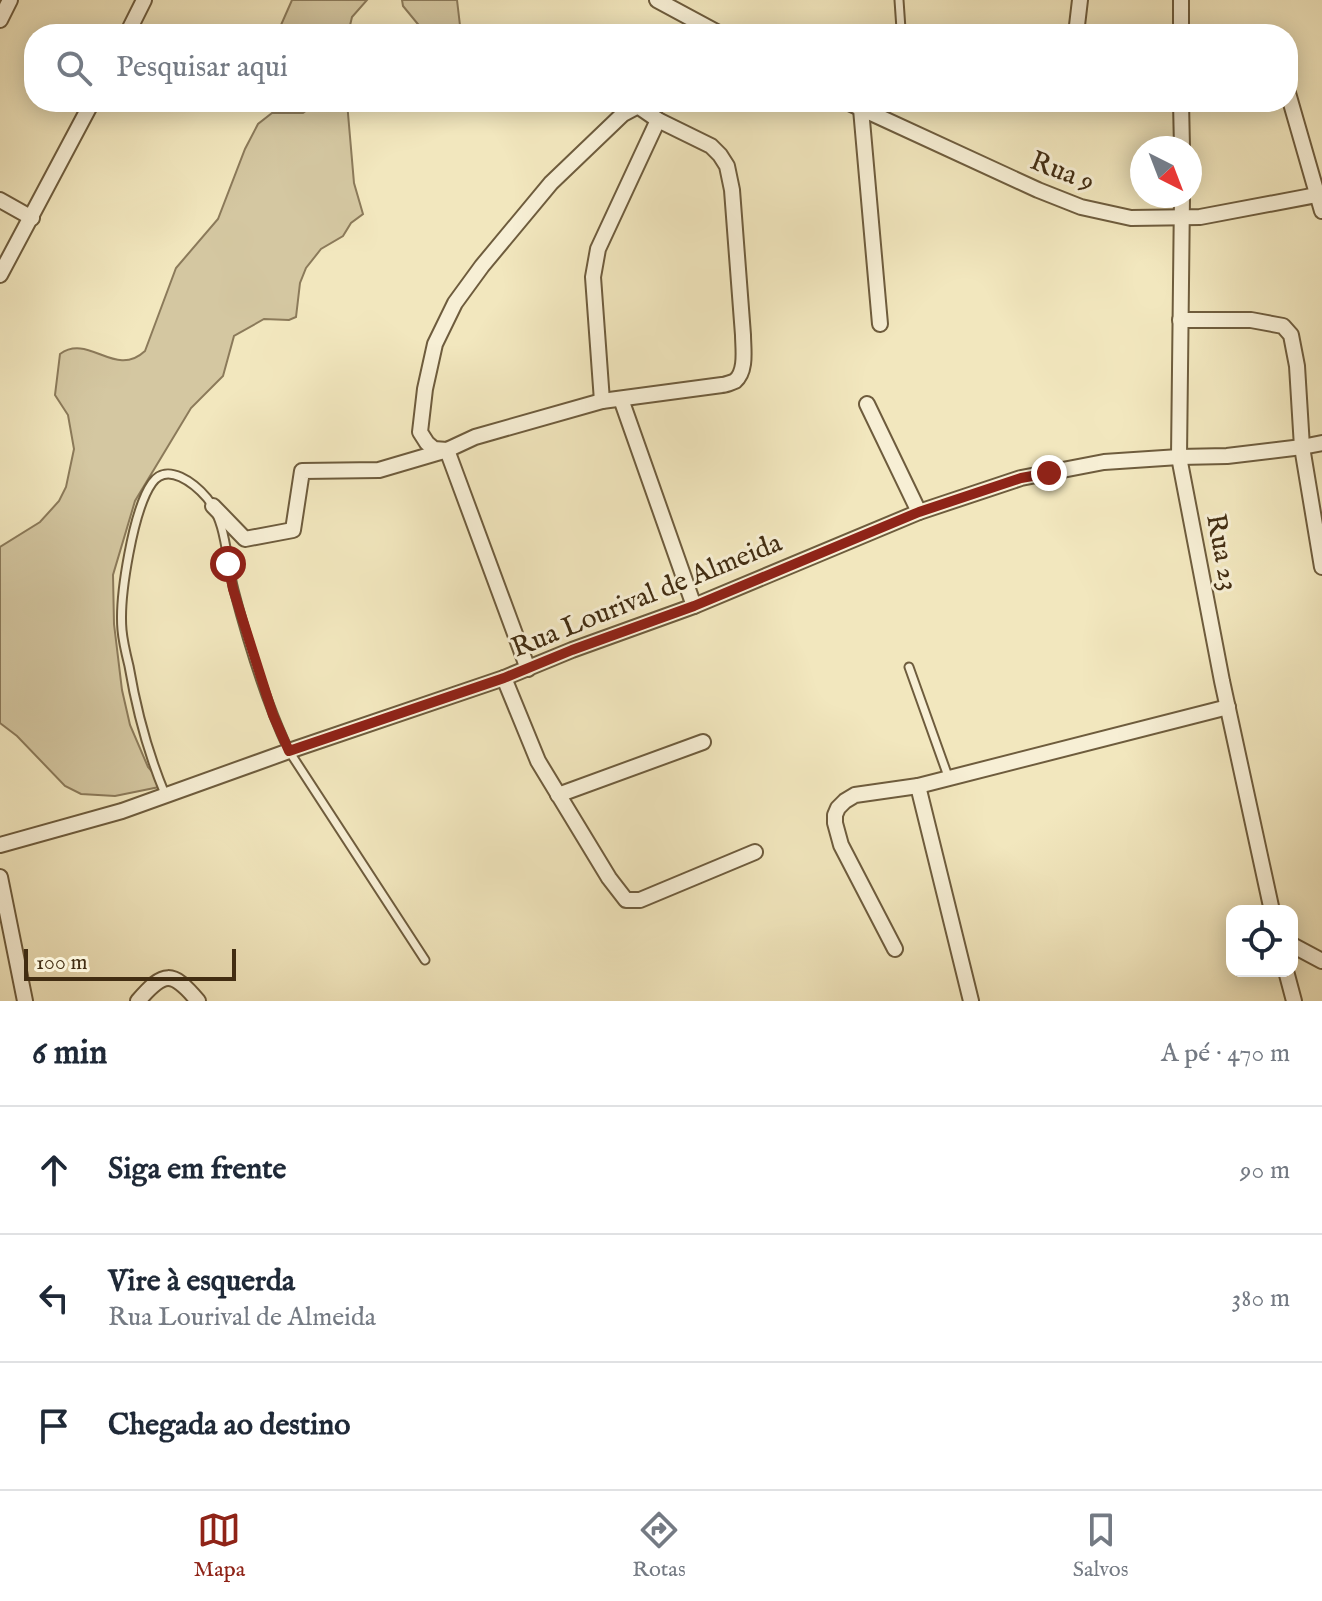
<!DOCTYPE html>
<html lang="pt">
<head>
<meta charset="utf-8">
<style>
	:root { --surface:#fff; --page:#f6f6f7; --text:#1f2937; --muted:#747a83; --line:#e0e1e3; --accent:#8f2418 }
	body { margin:0; font-family:"IM FELL English",serif; background:var(--page); color:var(--text) }
	.controls { position:absolute; right:24px; bottom:24px; display:grid; overflow:hidden; border-radius:16px; box-shadow:0 4px 20px #0003 }
	.controls button { width:72px; height:72px; display:grid; place-items:center; padding:0; border:0; border-bottom:2px solid var(--line); background:var(--surface); color:var(--text); font:40px sans-serif }
	.compass { position:absolute; left:1130px; top:136px; width:72px; height:72px; border-radius:50%; background:var(--surface); box-shadow:0 4px 20px #0003; rotate:138deg }
	.scale { position:absolute; left:24px; bottom:20px; width:212px; box-sizing:border-box; padding-left:8px; border:4px solid #422d12; border-top:0; font-size:22px; line-height:28px; white-space:nowrap; color:#422d12; -webkit-text-stroke:6px #f7efd5; paint-order:stroke }
	.stop { position:absolute; width:24px; height:24px; margin:-18px; border:6px solid #8f2418; border-radius:50%; background:#fff }
	.stop.end { background:#8f2418; border-color:#fff; box-shadow:0 2px 8px #0008 }
	.list { margin:0; padding:0; list-style:none }
	h2 { display:flex; justify-content:space-between; align-items:center; height:104px; margin:0; padding:0 32px; font-size:34px }
	h2 small { font-size:26px; font-weight:400; color:var(--muted) }
	.list li { display:grid; grid-template-columns:52px 1fr auto; gap:24px; align-items:center; box-sizing:border-box; height:128px; padding:0 32px; border-top:2px solid var(--line) }
	.list b { display:block; font-size:30px; white-space:nowrap }
	.list p { margin:0; font-size:26px; white-space:nowrap; color:var(--muted) }
	.list em { font-size:26px; font-style:normal; color:var(--muted) }
	.icon { flex:none; width:44px; height:44px; fill:none; stroke:currentColor; stroke-width:2; stroke-linecap:round; stroke-linejoin:round }
	.map { position:relative; flex:none; width:1322px; height:1001px; overflow:hidden }
	.search { position:absolute; background:var(--surface); box-shadow:0 4px 20px #0003; left:24px; right:24px; top:24px; height:88px; display:flex; align-items:center; gap:20px; box-sizing:border-box; padding:0 28px; border-radius:32px; color:var(--muted); font-size:30px }
	.sheet { height:488px; background:var(--surface) }
	nav { display:flex; justify-content:space-around; align-items:center; box-sizing:border-box; height:112px; border-top:2px solid var(--line); background:var(--surface); font-size:22px; color:var(--muted) }
	nav a { display:grid; justify-items:center; gap:4px }
	nav .on { color:var(--accent) }
	.map>svg:first-child { display:block }
	.grass { fill:#d4c7a1; stroke:#8b7a5a; stroke-width:2 }
	.lines { fill:none; stroke-linecap:round; stroke-linejoin:round }
	.service-casing { stroke:#6e5c3d; stroke-width:11 }
	.minor-casing { stroke:#6e5c3d; stroke-width:18 }
	.service { stroke:#f7efd5; stroke-width:7 }
	.minor { stroke:#f7efd5; stroke-width:14 }
	.route { stroke:#8f2418; stroke-width:10 }
	.labels { text-anchor:middle; stroke-width:6; stroke-linejoin:round; paint-order:stroke }
	.street-label { font-size:28px; fill:#422d12; stroke:#f7efd5 }
</style>
</head>
<body>
<div class="map">
<svg width="1322" height="1001" viewBox="0 0 1322 1001">
	<rect width="100%" height="100%" fill="#f2e7be"/>
	<filter id="stains"><feTurbulence type="fractalNoise" baseFrequency=".0025" numOctaves="4"/><feColorMatrix values="0 0 0 0 .2 0 0 0 0 .09 0 0 0 0 .02 0 0 0 .5 -.17"/></filter>
	<radialGradient id="worn" r=".72"><stop offset=".6" stop-color="#630" stop-opacity="0"/><stop offset="1" stop-color="#630" stop-opacity=".3"/></radialGradient>
	<g class="grass">
		<path d="M292 0H367L352 17 348 34H277Z"/>
		<path d="M402 0H457L461 34H426L403 6Z"/>
		<path d="M311 102H347L354 183 363 214 351 223 343 236 321 249 306 268 300 283 296 317 289 320 264 319 234 336 223 376 191 408 135 501 113 575 114 624 122 690 130 725 148 767 164 786 115 796 81 794 65 786 17 736 0 723V547L40 522 59 501 66 487 74 449 68 415 55 395 60 354C89 333 115 379 145 351L176 268 218 219 245 149 258 124 272 113H303L312 106Z"/>
	</g>
	<g class="lines">
		<defs>
			<g id="service">
				<path d="M899 0 901 29"/>
				<path d="M909 667 949 779"/>
				<path d="M165 794C147 751 137 713 129 666 126 654 123 642 122 630 119 597 133 510 152 483 167 461 195 484 207 498 227 522 226 561 234 590 248 644 265 700 289 751L425 960"/>
			</g>
			<g id="minor">
				<path d="M657 0 720 34"/>
				<path d="M1181 0V34"/>
				<path d="M0 20 10 0"/>
				<path d="M127 34 144 0"/>
				<path d="M1076 34 1080 0"/>
				<path d="M1288 93 1322 211"/>
				<path d="M632 102 658 120 711 146 720 155 727 166 732 190 743 335C743 348 747 371 735 381 733 382 725 385 722 385L602 401 475 437 447 450 434 449 427 443 420 432 425 389 435 344 455 303 482 266 551 183 623 114 638 106"/>
				<path d="M847 102 1038 190 1081 207 1131 218 1200 217 1322 194"/>
				<path d="M1181 102 1182 148"/>
				<path d="M861 109 880 324"/>
				<path d="M1182 196 1179 457 1222 681 1272 911"/>
				<path d="M0 200 32 218"/>
				<path d="M0 275 92 102"/>
				<path d="M1180 320H1251L1283 326 1291 335 1297 366 1302 447 1322 567"/>
				<path d="M621 399 694 606"/>
				<path d="M602 401 593 277 598 249 658 120"/>
				<path d="M867 404 919 512"/>
				<path d="M213 506 245 539 293 530 302 471 379 470 447 450 528 669"/>
				<path d="M504 678 538 761 609 878 626 900H640L755 852"/>
				<path d="M918 786 971 1001"/>
				<path d="M558 795 703 742"/>
				<path d="M0 845 122 811 289 751 504 678 572 650 694 606 919 512 1021 478 1104 462 1179 457 1227 456 1302 447 1322 443"/>
				<path d="M0 877 25 1001"/>
				<path d="M1292 945 1322 961"/>
				<path d="M895 949 841 845 835 823V815L838 808 845 801 855 795 918 786 1228 707"/>
				<path d="M1286 971 1294 1001"/>
				<path d="M138 1001C164 971 172 970 198 1001"/>
			</g>
		</defs>
		<use href="#service" class="service-casing"/>
		<use href="#minor" class="minor-casing"/>
		<use href="#service" class="service"/>
		<use href="#minor" class="minor"/>
	</g>
	<g class="lines">
		<path class="route" d="M228 564 233 589 273 715 289 751 504 678 572 650 694 606 919 512 1021 478 1049 473"/>
	</g>
	<g class="labels">
		<g class="street-label">
			<text transform="translate(1063 170) rotate(21)" y="10">Rua 9</text>
			<text transform="translate(1224 552) rotate(79)" y="10">Rua 23</text>
			<text transform="translate(646 594) rotate(-22)" y="10">Rua Lourival de Almeida</text>
		</g>
	</g>
	<rect width="100%" height="100%" filter="url(#stains)"/>
	<rect width="100%" height="100%" fill="url(#worn)"/>
</svg>
<div class="controls">
<button><svg class="icon" aria-label="locate" viewBox="0 0 24 24"><circle cx="12" cy="12" r="6"/><path d="M12 2v4M12 18v4M2 12h4M18 12h4"/></svg></button>
</div>
<svg class="compass" viewBox="-18 -18 36 36"><path d="M0-13l5 13h-10z" fill="#e53935"/><path d="M0 13l5-13h-10z" fill="#747a83"/></svg>
<div class="scale">100 m</div>
<div class="stop" style="left:228px;top:564px"></div>
<div class="stop end" style="left:1049px;top:473px"></div>
<div class="search"><svg class="icon" aria-label="search" viewBox="0 0 24 24"><circle cx="10" cy="10" r="6"/><path d="M15 15l6 6"/></svg>Pesquisar aqui</div>
</div>
<section class="sheet">
<h2>6 min<small>A pé · 470 m</small></h2>
<ul class="list">
<li><svg class="icon" aria-label="ahead" viewBox="0 0 24 24"><path d="M12 20V5M6 11l6-6 6 6"/></svg><div><b>Siga em frente</b></div><em>90 m</em></li>
<li><svg class="icon" aria-label="left" viewBox="0 0 24 24"><path d="M17 20v-9H6M10 6l-5 5 5 5"/></svg><div><b>Vire à esquerda</b><p>Rua Lourival de Almeida</p></div><em>380 m</em></li>
<li><svg class="icon" aria-label="arrive" viewBox="0 0 24 24"><path d="M6 21V4h12l-3 4 3 4H6"/></svg><div><b>Chegada ao destino</b></div></li>
</ul>
</section>
<nav>
<a class="on"><svg class="icon" aria-label="map" viewBox="0 0 24 24"><path d="M3 6l6-2 6 2 6-2v14l-6 2-6-2-6 2zM9 4v14M15 6v14"/></svg>Mapa</a>
<a><svg class="icon" aria-label="directions" viewBox="0 0 24 24"><path d="M12 3l9 9-9 9-9-9zM9 14v-3h6M13 9l2 2-2 2"/></svg>Rotas</a>
<a><svg class="icon" aria-label="saved" viewBox="0 0 24 24"><path d="M7 4h10v16l-5-4-5 4z"/></svg>Salvos</a>
</nav>
</body>
</html>
